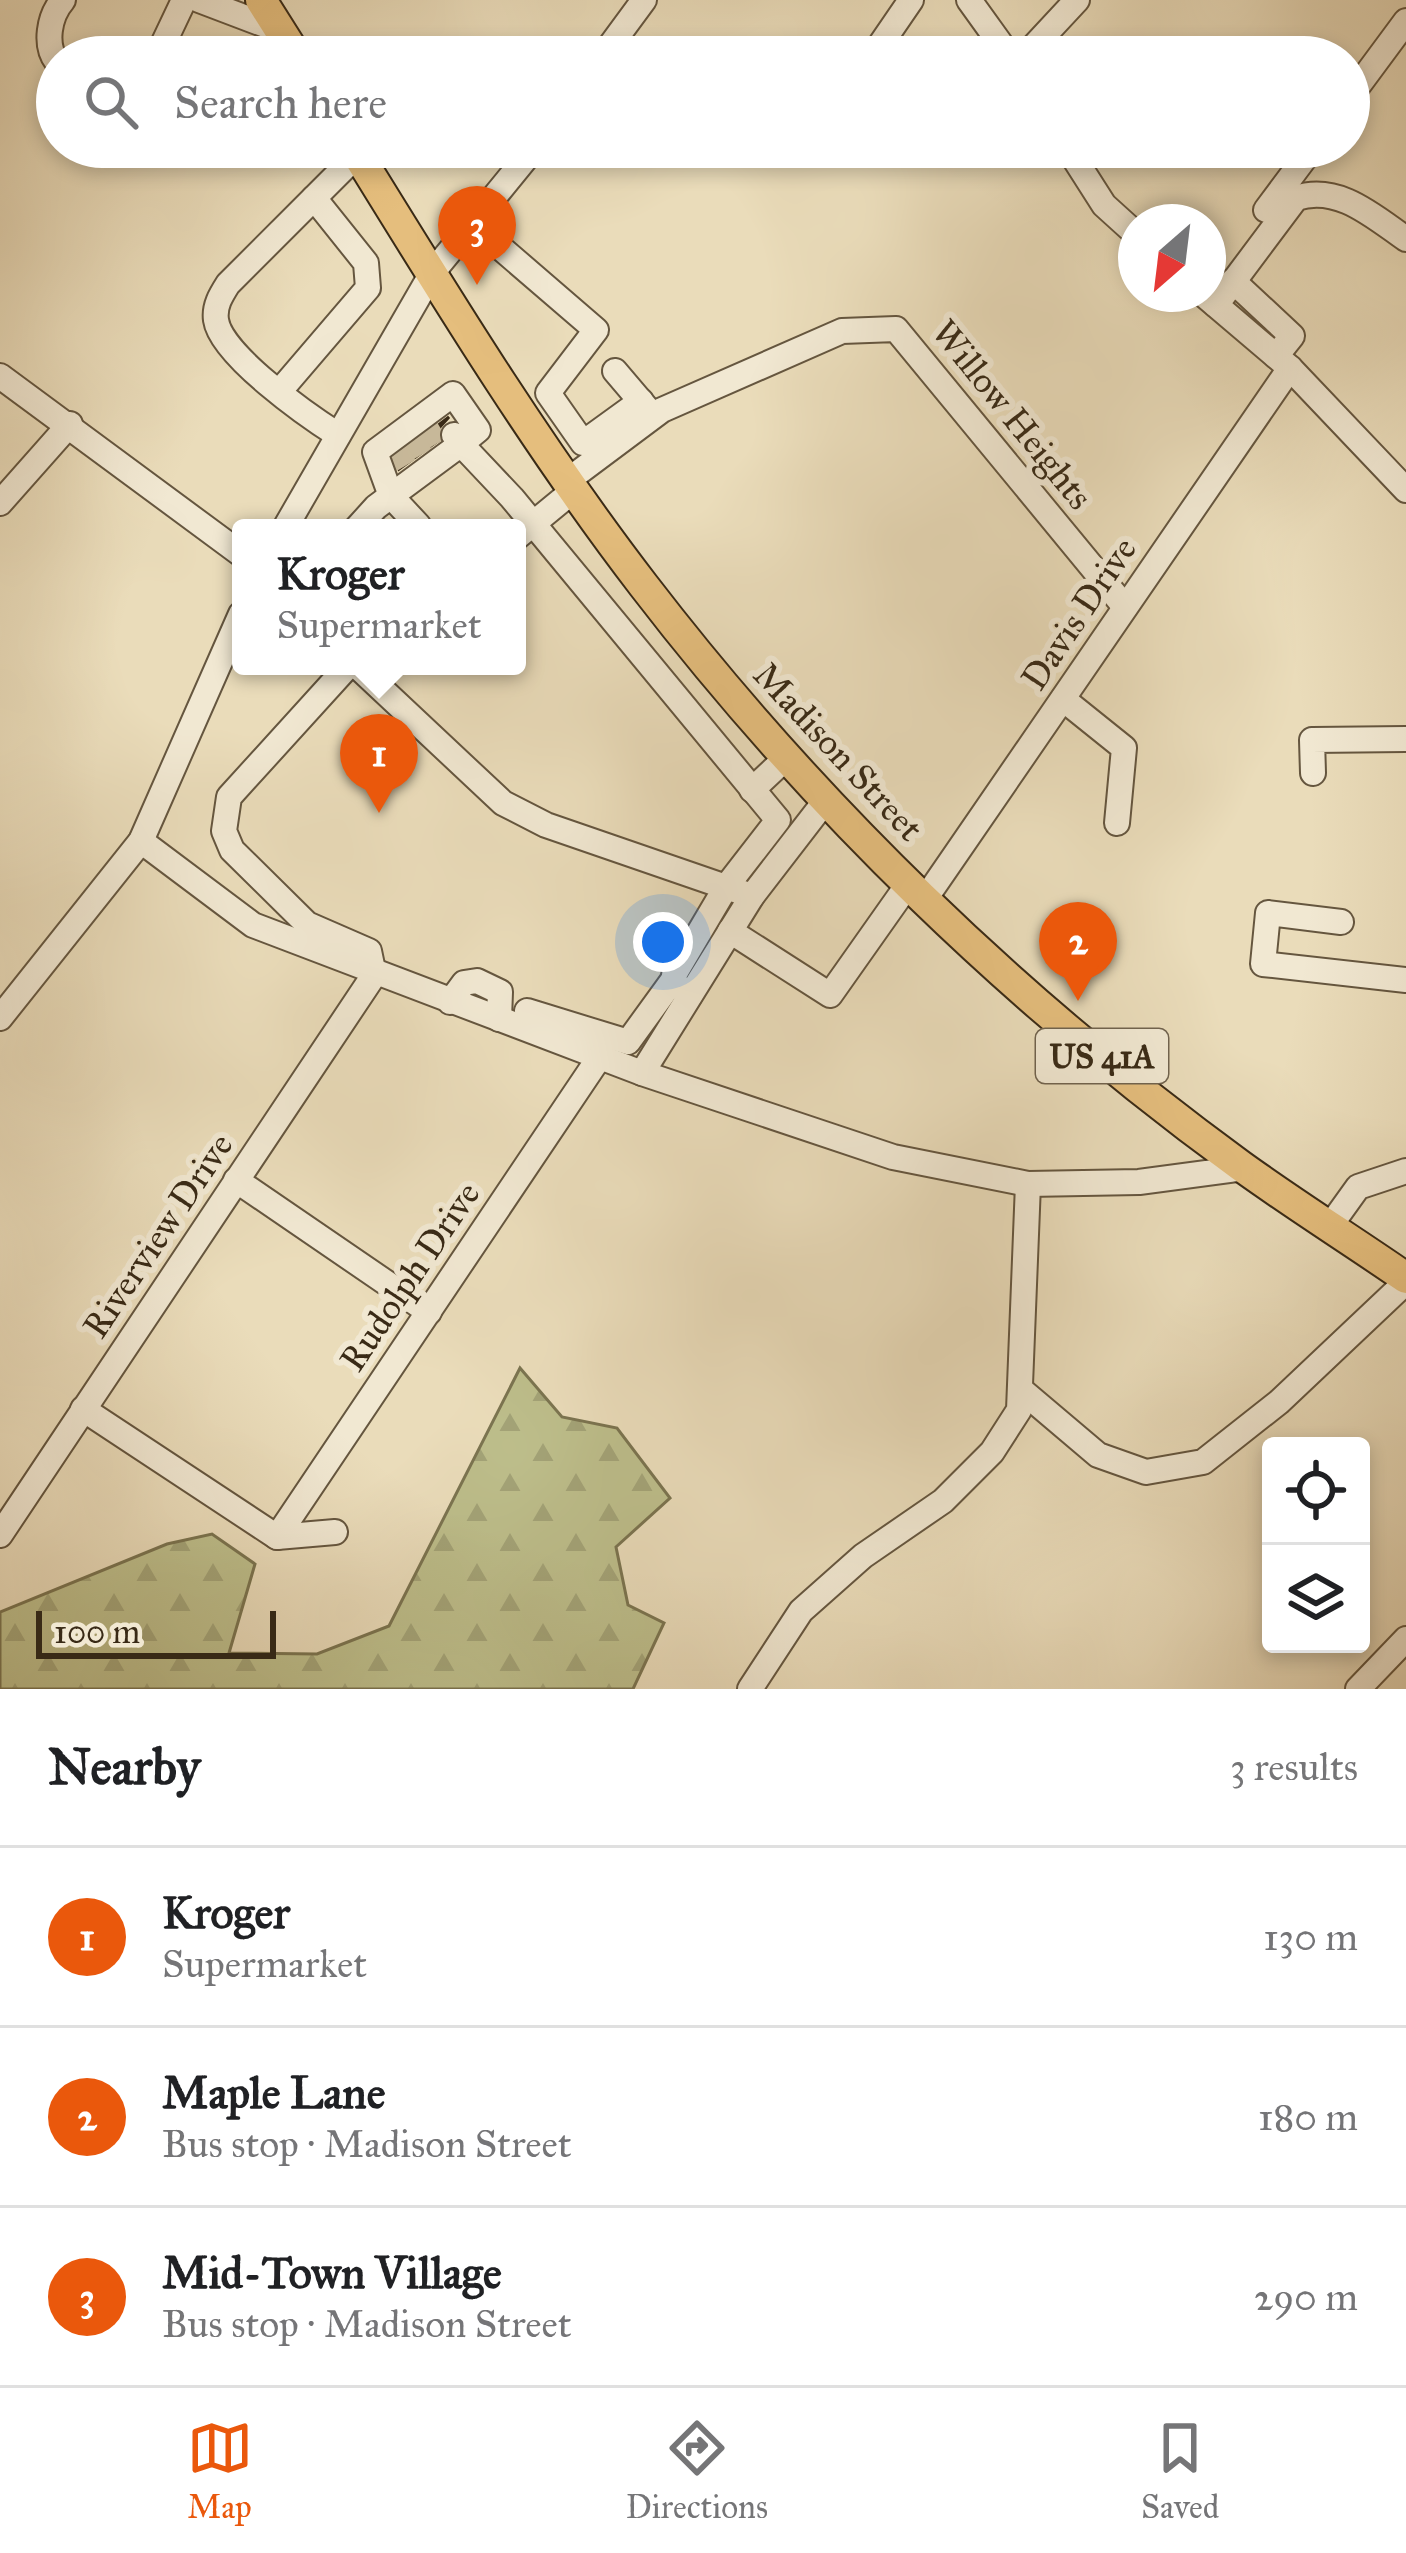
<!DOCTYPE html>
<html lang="en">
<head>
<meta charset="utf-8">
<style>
	:root { --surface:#fff; --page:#f6f6f6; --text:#202124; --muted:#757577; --line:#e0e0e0; --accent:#ea580c }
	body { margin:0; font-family:"IM FELL Great Primer",serif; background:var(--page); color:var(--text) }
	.controls { position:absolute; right:36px; bottom:36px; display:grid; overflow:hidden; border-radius:12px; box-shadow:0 6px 18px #0003 }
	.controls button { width:108px; height:108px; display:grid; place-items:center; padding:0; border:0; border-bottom:3px solid var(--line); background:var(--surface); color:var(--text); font:60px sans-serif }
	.compass { position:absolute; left:1118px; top:204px; width:108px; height:108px; border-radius:50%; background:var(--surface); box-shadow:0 6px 18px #0003; rotate:208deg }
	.scale { position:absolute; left:36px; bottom:30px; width:240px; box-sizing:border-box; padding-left:12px; border:6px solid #392a16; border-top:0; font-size:33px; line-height:42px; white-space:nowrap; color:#392a16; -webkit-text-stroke:9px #f1e8d2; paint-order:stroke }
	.you { position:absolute; left:663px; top:942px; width:42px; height:42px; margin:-30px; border:9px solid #fff; border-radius:50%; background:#1a73e8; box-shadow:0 0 0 18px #1a73e833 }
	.badge { display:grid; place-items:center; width:78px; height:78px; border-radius:50%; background:var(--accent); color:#fff; font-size:39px; font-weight:700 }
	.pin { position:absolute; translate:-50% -99px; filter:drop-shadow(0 3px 6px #0008) }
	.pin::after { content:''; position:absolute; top:63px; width:42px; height:36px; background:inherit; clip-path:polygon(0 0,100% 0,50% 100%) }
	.popup { position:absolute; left:232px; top:519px; width:294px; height:156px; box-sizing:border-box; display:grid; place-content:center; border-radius:12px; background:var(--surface); filter:drop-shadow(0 3px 9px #0005); font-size:39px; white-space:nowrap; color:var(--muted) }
	.popup b { font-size:45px; color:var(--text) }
	.popup::after { content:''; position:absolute; left:50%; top:100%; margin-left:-24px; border:24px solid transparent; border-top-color:var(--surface) }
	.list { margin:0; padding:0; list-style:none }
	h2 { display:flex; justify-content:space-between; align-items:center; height:156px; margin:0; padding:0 48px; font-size:51px }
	h2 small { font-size:39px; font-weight:400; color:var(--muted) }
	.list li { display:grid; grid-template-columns:78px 1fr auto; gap:36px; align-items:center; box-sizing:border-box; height:180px; padding:0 48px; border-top:3px solid var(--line) }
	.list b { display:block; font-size:45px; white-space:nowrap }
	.list p { margin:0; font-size:39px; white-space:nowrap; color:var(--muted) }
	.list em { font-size:39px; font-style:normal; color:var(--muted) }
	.icon { flex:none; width:66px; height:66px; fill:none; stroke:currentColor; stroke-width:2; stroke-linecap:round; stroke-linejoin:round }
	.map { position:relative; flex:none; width:1406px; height:1689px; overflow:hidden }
	.search { position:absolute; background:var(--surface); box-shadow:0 6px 18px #0003; left:36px; right:36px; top:36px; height:132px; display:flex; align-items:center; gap:30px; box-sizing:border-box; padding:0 42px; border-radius:66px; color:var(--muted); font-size:45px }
	.sheet { height:696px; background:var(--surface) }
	nav { display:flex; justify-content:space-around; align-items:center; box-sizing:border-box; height:168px; border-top:3px solid var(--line); background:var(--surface); font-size:33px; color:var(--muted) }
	nav a { display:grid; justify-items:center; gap:6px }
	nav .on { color:var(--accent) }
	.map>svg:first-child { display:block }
	.forest { fill:url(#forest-firs); stroke:#7b7450; stroke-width:3 }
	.building { fill:#d9aa89; stroke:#392a16; stroke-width:3 }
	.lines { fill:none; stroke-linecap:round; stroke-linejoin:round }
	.minor-tunnel { stroke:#c7b899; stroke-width:24; stroke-dasharray:24 12; stroke-linecap:butt }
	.minor-casing { stroke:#65563f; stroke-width:28 }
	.major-casing { stroke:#392a16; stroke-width:34 }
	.minor { stroke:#f1e8d2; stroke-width:24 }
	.major { stroke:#e5be7d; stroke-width:30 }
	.labels { text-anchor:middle; stroke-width:12; stroke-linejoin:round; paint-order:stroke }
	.shield { fill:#f1e8d2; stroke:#70634e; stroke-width:3 }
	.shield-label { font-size:33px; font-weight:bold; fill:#392a16 }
	.street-label { font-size:36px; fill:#392a16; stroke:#f1e8d2 }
</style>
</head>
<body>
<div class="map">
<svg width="1406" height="1689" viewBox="0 0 1406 1689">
	<defs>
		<pattern id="forest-firs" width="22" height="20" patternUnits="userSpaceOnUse" patternTransform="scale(3)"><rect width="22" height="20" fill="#bdbe8b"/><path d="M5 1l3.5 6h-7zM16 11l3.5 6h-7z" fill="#a3a377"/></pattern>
	</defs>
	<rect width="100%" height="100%" fill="#eadcba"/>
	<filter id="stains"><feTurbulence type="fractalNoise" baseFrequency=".00167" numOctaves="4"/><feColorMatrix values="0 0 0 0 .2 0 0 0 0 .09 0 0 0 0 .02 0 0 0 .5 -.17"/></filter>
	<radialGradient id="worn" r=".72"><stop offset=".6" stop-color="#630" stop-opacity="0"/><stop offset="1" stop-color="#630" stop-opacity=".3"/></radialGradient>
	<path class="forest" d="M520 1368 562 1417 617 1428 670 1498 616 1547 628 1605 664 1623 633 1689H0V1612L167 1544 212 1534 255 1564 229 1653 317 1654 389 1626Z"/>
	<path class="building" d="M449 417 439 428V440L399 469 395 458Z"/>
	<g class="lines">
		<g class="minor-tunnel">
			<path d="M427 429 436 444"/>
			<path d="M412 439 421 455"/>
			<path d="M396 451 405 466"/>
		</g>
		<defs>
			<g id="minor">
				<path d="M199 0 281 31"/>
				<path d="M969 0 1010 57"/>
				<path d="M157 57 184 0"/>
				<path d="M602 57 644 0"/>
				<path d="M872 57 911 0"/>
				<path d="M1024 57 1077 0"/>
				<path d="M57 62C44 45 49 16 63 0"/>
				<path d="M1349 98 1406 21"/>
				<path d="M1067 147 1104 205 1136 234"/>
				<path d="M1266 210 1313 147"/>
				<path d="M473 224 596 330 548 393 583 443 641 401"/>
				<path d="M1233 281 1292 336 1276 356"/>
				<path d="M1203 294 1290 368 1406 490"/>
				<path d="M1216 305 1296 198C1338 184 1373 216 1406 239"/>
				<path d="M615 371 649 411"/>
				<path d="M0 376 241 554"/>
				<path d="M279 392 368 288 366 263 314 198"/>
				<path d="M338 435C308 416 221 355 216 320 214 306 221 295 228 284L358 154"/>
				<path d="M567 481 662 410 842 331 896 329 1125 607"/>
				<path d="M0 503 70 424"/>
				<path d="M418 525 391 496 375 452 453 394 478 430 461 444 454 435"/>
				<path d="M285 528 432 273 535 147"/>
				<path d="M357 528 376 507 461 444 512 498 778 820 726 887 674 975 676 985 690 995"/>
				<path d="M517 537 574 490"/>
				<path d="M357 666 503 803 546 825 752 896"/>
				<path d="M1063 699 1124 748 1117 823"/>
				<path d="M1313 773 1312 740 1406 739"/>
				<path d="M752 790 787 757"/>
				<path d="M141 841 253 925 642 1073 893 1157 1028 1184 1139 1182 1244 1168"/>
				<path d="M925 899 1290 368"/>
				<path d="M1341 922 1268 913 1263 964 1406 980"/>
				<path d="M730 931 830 995 909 883"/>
				<path d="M450 1002 464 983 477 981 500 992 499 1019"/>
				<path d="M527 1011 628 1042 673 980"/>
				<path d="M0 1018 141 841 241 614"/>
				<path d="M642 1073 752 896 826 800"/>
				<path d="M236 1180 429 1312"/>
				<path d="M1330 1226 1358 1187 1406 1171"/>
				<path d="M1020 1389 1098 1455 1146 1472 1203 1462 1279 1402 1406 1282"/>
				<path d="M83 1409 277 1537 335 1532"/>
				<path d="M0 1535 374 975 369 951 307 924 232 850 224 831 229 797 348 666"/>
				<path d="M277 1537 601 1055"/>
				<path d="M750 1689 801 1611 863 1556 943 1501 992 1452 1019 1410 1028 1184"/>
				<path d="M1358 1689 1406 1639"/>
			</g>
			<g id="major">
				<path d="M261 0 297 57"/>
				<path d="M353 147C445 296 537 447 644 586 813 806 1016 1002 1241 1166 1295 1205 1351 1240 1406 1278"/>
			</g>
		</defs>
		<use href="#minor" class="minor-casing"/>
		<use href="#major" class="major-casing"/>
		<use href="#minor" class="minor"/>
		<use href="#major" class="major"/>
	</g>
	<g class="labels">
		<rect class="shield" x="1036" y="1029" width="132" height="54" rx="9"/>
		<g class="shield-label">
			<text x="1102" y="1068">US 41A</text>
		</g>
		<g class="street-label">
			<text transform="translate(1013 414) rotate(51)" y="13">Willow Heights</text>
			<text transform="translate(1078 613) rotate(-56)" y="13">Davis Drive</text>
			<text transform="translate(839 751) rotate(47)" y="13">Madison Street</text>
			<text transform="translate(157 1235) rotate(-56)" y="13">Riverview Drive</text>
			<text transform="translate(409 1276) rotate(-56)" y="13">Rudolph Drive</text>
		</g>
	</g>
	<rect width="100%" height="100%" filter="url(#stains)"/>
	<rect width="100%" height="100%" fill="url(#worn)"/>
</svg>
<div class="controls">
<button><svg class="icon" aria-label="locate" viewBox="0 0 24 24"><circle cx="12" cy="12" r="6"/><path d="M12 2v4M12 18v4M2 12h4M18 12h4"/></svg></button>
<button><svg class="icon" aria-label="layers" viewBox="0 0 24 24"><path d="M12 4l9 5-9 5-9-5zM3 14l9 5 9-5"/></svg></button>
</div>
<svg class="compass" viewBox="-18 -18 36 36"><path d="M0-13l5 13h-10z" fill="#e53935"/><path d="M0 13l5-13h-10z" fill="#757577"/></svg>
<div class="scale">100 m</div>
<div class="you"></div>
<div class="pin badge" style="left:379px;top:813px">1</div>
<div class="popup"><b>Kroger</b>Supermarket</div>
<div class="pin badge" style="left:1078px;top:1001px">2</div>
<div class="pin badge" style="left:477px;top:285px">3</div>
<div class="search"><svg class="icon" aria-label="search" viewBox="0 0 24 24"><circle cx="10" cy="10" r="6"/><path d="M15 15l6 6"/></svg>Search here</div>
</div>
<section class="sheet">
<h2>Nearby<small>3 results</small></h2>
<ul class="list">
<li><span class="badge">1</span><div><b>Kroger</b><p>Supermarket</p></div><em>130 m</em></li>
<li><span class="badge">2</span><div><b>Maple Lane</b><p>Bus stop · Madison Street</p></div><em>180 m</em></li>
<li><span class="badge">3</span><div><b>Mid-Town Village</b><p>Bus stop · Madison Street</p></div><em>290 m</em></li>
</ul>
</section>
<nav>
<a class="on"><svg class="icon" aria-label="map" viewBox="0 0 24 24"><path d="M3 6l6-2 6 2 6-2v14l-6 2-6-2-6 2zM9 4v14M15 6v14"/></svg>Map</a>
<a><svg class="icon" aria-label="directions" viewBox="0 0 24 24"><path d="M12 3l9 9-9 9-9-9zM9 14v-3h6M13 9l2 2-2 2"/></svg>Directions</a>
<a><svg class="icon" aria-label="saved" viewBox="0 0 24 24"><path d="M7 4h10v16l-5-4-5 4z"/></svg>Saved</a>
</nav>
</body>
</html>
